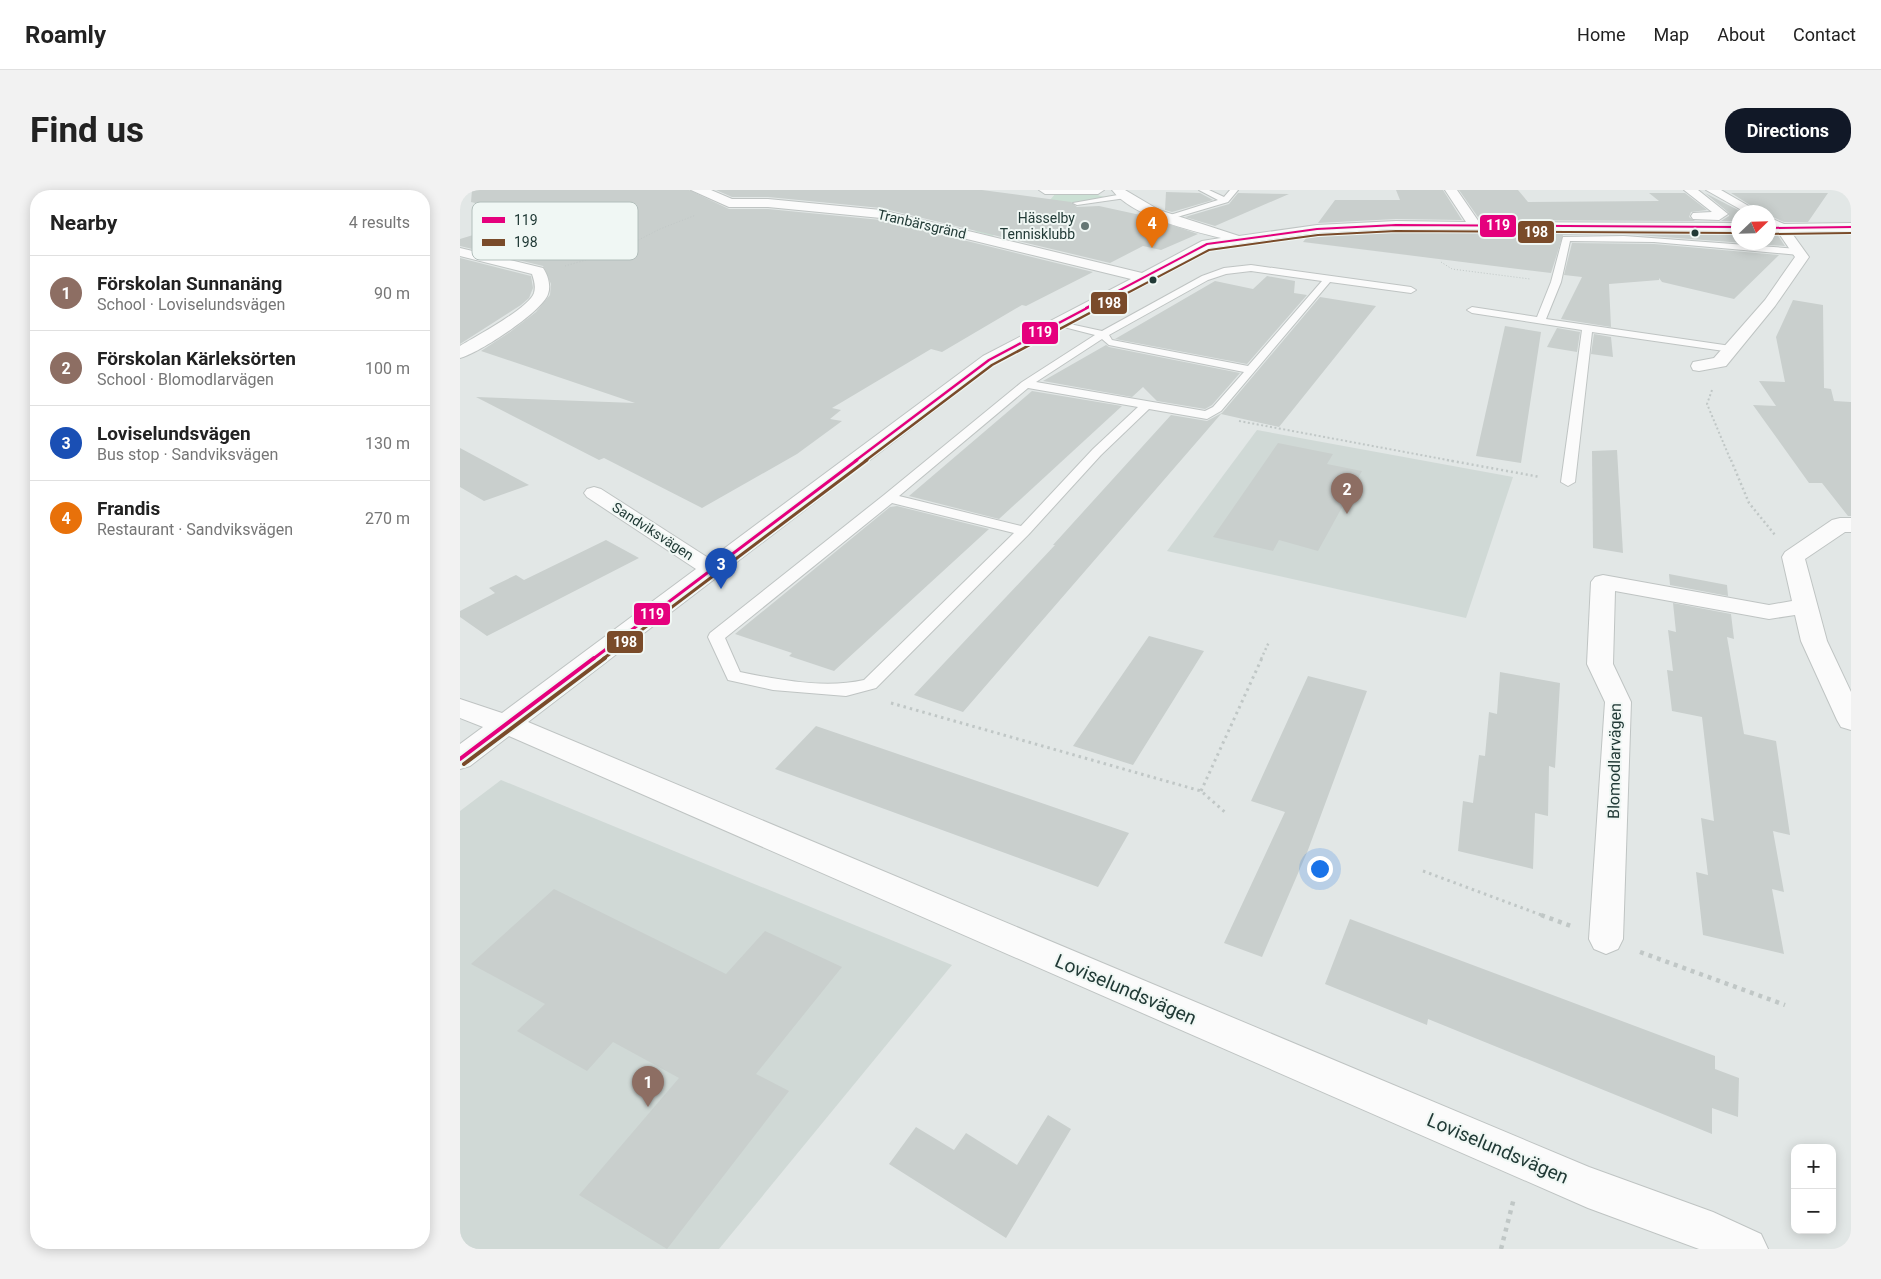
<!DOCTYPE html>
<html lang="en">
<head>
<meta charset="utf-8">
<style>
	:root { --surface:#fff; --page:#f2f2f2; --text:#222; --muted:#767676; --line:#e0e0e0; --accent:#111827 }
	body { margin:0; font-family:Roboto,sans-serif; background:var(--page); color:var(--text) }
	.controls { position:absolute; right:15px; bottom:15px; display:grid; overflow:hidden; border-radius:10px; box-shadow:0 2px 12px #0003 }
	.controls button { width:45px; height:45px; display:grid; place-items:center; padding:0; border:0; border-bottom:1px solid var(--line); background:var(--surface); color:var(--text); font:25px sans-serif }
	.compass { position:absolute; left:1271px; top:15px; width:45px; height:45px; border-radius:50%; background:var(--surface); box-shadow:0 2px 12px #0003; rotate:67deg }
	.you { position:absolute; left:859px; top:678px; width:18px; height:18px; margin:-12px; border:4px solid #fff; border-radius:50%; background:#1a73e8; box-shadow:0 0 0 8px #1a73e833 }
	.badge { display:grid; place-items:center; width:32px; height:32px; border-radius:50%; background:var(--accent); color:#fff; font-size:16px; font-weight:700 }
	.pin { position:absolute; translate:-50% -41px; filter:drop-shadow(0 1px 2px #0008) }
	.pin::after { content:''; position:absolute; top:26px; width:18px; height:15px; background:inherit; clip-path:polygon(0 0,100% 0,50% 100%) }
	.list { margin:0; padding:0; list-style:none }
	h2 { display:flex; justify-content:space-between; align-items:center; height:65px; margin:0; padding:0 20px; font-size:21px }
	h2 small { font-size:16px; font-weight:400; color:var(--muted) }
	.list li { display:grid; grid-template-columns:32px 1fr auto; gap:15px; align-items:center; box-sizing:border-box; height:75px; padding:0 20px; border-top:1px solid var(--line) }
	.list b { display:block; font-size:19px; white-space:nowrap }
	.list p { margin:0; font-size:16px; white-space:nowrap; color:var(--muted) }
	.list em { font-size:16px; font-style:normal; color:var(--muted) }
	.map { position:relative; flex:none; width:1391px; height:1059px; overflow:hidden; border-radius:20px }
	header { display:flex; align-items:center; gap:30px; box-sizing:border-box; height:70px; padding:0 25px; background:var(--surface); border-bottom:1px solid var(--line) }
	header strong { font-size:24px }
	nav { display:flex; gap:28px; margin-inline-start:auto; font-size:18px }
	.intro { display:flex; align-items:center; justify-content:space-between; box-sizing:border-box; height:120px; padding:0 30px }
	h1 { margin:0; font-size:35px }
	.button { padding:12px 22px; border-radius:20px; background:var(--accent); color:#fff; font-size:18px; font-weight:700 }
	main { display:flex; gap:30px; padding:0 30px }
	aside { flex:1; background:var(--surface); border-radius:20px; box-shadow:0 2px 12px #0003 }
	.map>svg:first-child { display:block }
	.built { fill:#d0d9d6 }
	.green { fill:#cbe0d4 }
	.building { fill:#c9cfcd }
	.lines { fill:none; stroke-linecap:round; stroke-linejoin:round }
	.lane-casing { stroke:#bfc4c3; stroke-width:2 }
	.street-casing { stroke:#bfc4c3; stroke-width:2 }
	.path-far4 { stroke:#c0c7c6; stroke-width:1; stroke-dasharray:1 2; stroke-linecap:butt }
	.path-far3 { stroke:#c0c7c6; stroke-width:2; stroke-dasharray:2 2.5; stroke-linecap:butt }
	.path-far2 { stroke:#c0c7c6; stroke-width:2.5; stroke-dasharray:2 3; stroke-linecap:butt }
	.path-far1 { stroke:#c0c7c6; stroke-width:3; stroke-dasharray:2.5 4; stroke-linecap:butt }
	.path { stroke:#c0c7c6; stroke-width:4.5; stroke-dasharray:4 5; stroke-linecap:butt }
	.lane { fill:#fbfbfb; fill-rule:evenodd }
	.street { fill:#fbfbfb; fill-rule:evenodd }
	.bus-1-far3-casing { stroke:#f0f7f4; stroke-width:4 }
	.bus-1-far2-casing { stroke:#f0f7f4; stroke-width:5 }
	.bus-1-far1-casing { stroke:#f0f7f4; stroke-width:6 }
	.bus-1-casing { stroke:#f0f7f4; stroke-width:8 }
	.bus-2-far3-casing { stroke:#f0f7f4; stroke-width:4 }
	.bus-2-far2-casing { stroke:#f0f7f4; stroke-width:5 }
	.bus-2-far1-casing { stroke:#f0f7f4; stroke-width:6 }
	.bus-2-casing { stroke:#f0f7f4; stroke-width:8 }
	.bus-1-far3 { stroke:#e5007d; stroke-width:2 }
	.bus-1-far2 { stroke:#e5007d; stroke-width:2.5 }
	.bus-1-far1 { stroke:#e5007d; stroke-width:3 }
	.bus-1 { stroke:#e5007d; stroke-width:4 }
	.bus-2-far3 { stroke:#7a4b2a; stroke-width:2 }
	.bus-2-far2 { stroke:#7a4b2a; stroke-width:2.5 }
	.bus-2-far1 { stroke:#7a4b2a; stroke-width:3 }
	.bus-2 { stroke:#7a4b2a; stroke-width:4 }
	.poi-dot { fill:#657774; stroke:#f0f7f4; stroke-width:2 }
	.bus-dot { fill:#213a36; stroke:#f0f7f4; stroke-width:2 }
	.labels { text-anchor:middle; stroke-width:4; stroke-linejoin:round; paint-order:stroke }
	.far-poi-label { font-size:14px; fill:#213a36; stroke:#f0f7f4; text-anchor:end }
	.far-street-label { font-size:14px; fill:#213a36; stroke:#f0f7f4 }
	.street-label { font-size:16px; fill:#213a36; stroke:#f0f7f4 }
	.near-street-label { font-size:19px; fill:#213a36; stroke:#f0f7f4 }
	.key { fill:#f0f7f4; stroke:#b2bebb; stroke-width:1 }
	.key-label { font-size:14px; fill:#213a36 }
	.line-badge { stroke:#f0f7f4; stroke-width:2 }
	.badge-label { font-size:14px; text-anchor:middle; font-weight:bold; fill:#fff }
</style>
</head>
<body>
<header>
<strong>Roamly</strong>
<nav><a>Home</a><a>Map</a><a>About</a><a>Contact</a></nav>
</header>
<div class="intro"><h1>Find us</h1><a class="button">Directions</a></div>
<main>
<aside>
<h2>Nearby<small>4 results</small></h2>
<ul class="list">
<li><span class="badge" style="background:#8d6e63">1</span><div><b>Förskolan Sunnanäng</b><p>School · Loviselundsvägen</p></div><em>90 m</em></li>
<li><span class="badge" style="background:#8d6e63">2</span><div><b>Förskolan Kärleksörten</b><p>School · Blomodlarvägen</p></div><em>100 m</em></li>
<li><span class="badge" style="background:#1a4fb4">3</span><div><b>Loviselundsvägen</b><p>Bus stop · Sandviksvägen</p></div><em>130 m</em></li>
<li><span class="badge" style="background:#e8710a">4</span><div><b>Frandis</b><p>Restaurant · Sandviksvägen</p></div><em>270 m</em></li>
</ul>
</aside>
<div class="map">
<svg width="1391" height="1059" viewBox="0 0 1391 1059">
	<rect width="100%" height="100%" fill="#e2e7e6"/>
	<g class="built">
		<path d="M797 240 1053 287 1006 428 707 361Z"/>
		<path d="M41 590 492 775 259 1059H0V621Z"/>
	</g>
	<path class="green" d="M596 3 633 4 645 7 604 15 532 46 514 41 590 10Z"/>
	<g class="building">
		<path d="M12 0H229L269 19H308L421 30 633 82 566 116 562 115 482 162 471 159 372 218 381 220 370 229 382 231 337 264 242 318 144 268 139 270 16 207 175 213 21 161 50 142 76 122 90 105 91 94 83 76 0 56V49L72 27 11 12Z"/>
		<path d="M256 0H522L611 12 617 17 639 16 685 26 738 44 701 60 683 56 650 73 421 18 308 7H272Z"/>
		<path d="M936 0H983L1002 30 936 29 858 33 875 10H940Z"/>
		<path d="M999 0H1058L1068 12 1199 11 1189 3H1225L1247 20 1231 22 1229 27 1235 31 1020 30Z"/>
		<path d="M706 2 740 3 753 10 712 22 705 20Z"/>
		<path d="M778 3 829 4 755 36 725 27 769 14Z"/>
		<path d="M1245 3 1282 22H1278V31H1261L1269 26V23Z"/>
		<path d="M1271 3H1368L1348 32H1324L1308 25V22H1301Z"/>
		<path d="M936 41 1278 43V52H1308V44H1317L1325 56 1164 44 1103 45 1091 83 843 52 848 46 857 45Z"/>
		<path d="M1112 53 1194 54 1319 65 1274 109 1202 92 1199 88V90L1149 94 1151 137 1101 129 1122 87 1104 85Z"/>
		<path d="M0 68 71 86 73 98 69 108 61 115 0 154Z"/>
		<path d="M807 86 835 91 834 103 847 105 787 174 655 149 755 91 793 99Z"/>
		<path d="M860 107 916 116 819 237 761 224 503 522 454 505 595 355H593L711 225 747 231 762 223Z"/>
		<path d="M1333 110 1363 115 1364 198 1371 199 1374 211 1391 212V326H1388L1362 293H1349L1293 215 1316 216 1299 191 1325 192 1316 147Z"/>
		<path d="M1045 136 1081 142 1061 273 1016 266Z"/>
		<path d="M1097 138 1120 142 1117 162 1087 157Z"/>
		<path d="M1134 144 1151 147 1153 167 1131 164Z"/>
		<path d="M646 155 649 157 780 183 752 215 745 219 697 211 683 197 672 207 583 191Z"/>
		<path d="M572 201 662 216 539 329 449 306Z"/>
		<path d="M818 253 873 264 867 274 902 281 858 361 819 350 813 361 753 347Z"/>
		<path d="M0 258 69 295 24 311 0 297Z"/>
		<path d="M1157 260 1163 363 1133 358 1132 261Z"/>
		<path d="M437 316 529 339 374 481 329 466 332 463 275 444 430 317Z"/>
		<path d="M146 350 179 368 27 446 0 427V421L35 403 29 398 56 385 64 390Z"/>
		<path d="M1209 384 1267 395 1268 406 1210 395Z"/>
		<path d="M1213 413 1271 424 1274 449 1267 447 1284 544 1316 551 1330 645 1313 641 1324 702 1312 699 1324 764 1243 745 1236 682 1248 685 1241 628 1254 631 1242 527 1212 521 1207 480 1213 481 1208 440 1216 442Z"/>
		<path d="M689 446 744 461 673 575 613 556Z"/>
		<path d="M1040 482 1100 493 1095 578 1089 576 1088 626 1075 623 1073 679 998 661 1003 611 1013 613 1019 565 1025 566 1029 522 1037 524Z"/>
		<path d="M848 486 907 501 848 660 802 767 764 753 825 622 791 611Z"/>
		<path d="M356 536 669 643 638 697 315 579Z"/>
		<path d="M94 699 266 784 305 741 382 777 296 884 329 901 207 1059 119 1005 219 888 153 852 127 881 57 841 85 814 11 774Z"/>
		<path d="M890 729 1255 866V879L1279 888 1278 927 1252 918V944L968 829 967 835 865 794Z"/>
		<path d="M588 925 611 939 546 1048 429 974 456 937 494 960 506 943 557 975Z"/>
	</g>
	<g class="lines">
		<defs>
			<g id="lane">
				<path d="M739 0H749L764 7 770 0H778L768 12 707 30V26L758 10Z"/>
				<path d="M663 4 667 6 666 8 617 15 613 13Z"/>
				<path d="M1164 46 1339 59 1343 62 1339 65 1194 52 1110 51 1101 92 1086 129 1271 156 1276 159 1271 162 1132 142 1115 292 1108 296 1101 292 1122 140 1012 123 1007 120 1012 117 1077 127 1091 92 1103 47Z"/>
				<path d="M791 75 951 97 956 100 951 103 870 92 761 221 747 229 689 219 641 265 569 344 416 498 386 506 313 500 268 490 248 447 250 443 424 305 562 192 635 145 596 135V131L642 141 742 86 764 78ZM791 81 862 91 788 176 652 150 649 145 748 90 766 84ZM642 149 649 155 784 182 753 217 745 221 576 192ZM568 198 678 217 633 259 561 336 439 306ZM432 313 554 343 404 490C365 499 319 490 280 482L265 448Z"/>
			</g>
			<g id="street">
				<path d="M231 0H251L272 9H308L421 20 682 83 742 51 761 48C729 40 673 27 652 0H665L699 20 779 46 857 35 936 31 1006 32 985 0H997L1019 32 1278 33V41L936 39 857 43 750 58 535 174 68 532 1129 977 1253 1022 1301 1044 1308 1059H1239L1128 1018 49 546 10 576 0 579V554L23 537 0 528V509L42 523 236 379 127 307 124 303 127 299 134 297 141 299 250 369 523 166 671 89 421 28 308 17H269Z"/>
				<path d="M579 0H644L638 4H585Z"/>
				<path d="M1224 0H1238L1268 24 1259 30 1233 29 1231 26 1233 23 1252 22Z"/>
				<path d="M1246 0H1261L1299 22H1285Z"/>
				<path d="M1308 27 1324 34 1391 33V41L1331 42 1349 67 1315 116 1266 176 1239 181 1233 180 1231 176 1233 172 1254 168 1305 110 1335 67 1318 42H1308Z"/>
				<path d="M0 58 83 78C88 85 91 96 88 104 83 121 18 164 0 168V156C15 147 69 118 74 103 76 96 74 90 72 84L0 66Z"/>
				<path d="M1380 328H1391V342H1385L1345 369 1367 451 1391 502V540L1381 537 1377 530 1341 451 1335 425 1309 429 1155 401 1153 474 1171 512 1163 749 1158 759 1146 764 1134 759 1129 749 1145 512 1127 474 1131 392 1135 387 1143 385 1309 415 1332 411 1322 367 1325 362 1372 330Z"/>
			</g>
		</defs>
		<use href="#lane" class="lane-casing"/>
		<use href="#street" class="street-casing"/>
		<g class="path-far4">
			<path d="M567 34 587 25"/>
			<path d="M981 72 992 79 1070 89"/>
			<path d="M105 76 157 61 200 39 236 25"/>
		</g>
		<g class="path-far3">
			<path d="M1252 200 1247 214 1271 271"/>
			<path d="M779 231 993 271"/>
		</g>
		<g class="path-far2">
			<path d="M987 270 1080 287"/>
			<path d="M1271 270 1289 313 1315 345"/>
			<path d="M801 469 809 452"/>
		</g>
		<g class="path-far1">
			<path d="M431 513 741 601 767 624"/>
			<path d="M741 601 802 468"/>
			<path d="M963 681 1084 726"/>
		</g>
		<g class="path">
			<path d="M1081 725 1111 736"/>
			<path d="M1180 762 1325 815"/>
			<path d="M1041 1059 1054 1008"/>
		</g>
		<use href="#lane" class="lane"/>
		<use href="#street" class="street"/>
		<defs>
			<g id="bus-1-far3">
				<path d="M1308 38 1391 37"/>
				<path d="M626 118 747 54 857 39 936 35 1278 37"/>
			</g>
			<path id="bus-1-far2" d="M395 271 529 170 629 117"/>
			<path id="bus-1-far1" d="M133 469 397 270"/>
			<path id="bus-1" d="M0 569 134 468"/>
			<g id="bus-2-far3">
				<path d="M1308 44 1391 43"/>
				<path d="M639 118 749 60 858 45 936 41 1278 43"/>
			</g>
			<path id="bus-2-far2" d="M405 271 532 175 641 117"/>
			<path id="bus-2-far1" d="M143 469 407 270"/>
			<path id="bus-2" d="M4 574 145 468"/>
		</defs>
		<use href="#bus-1-far3" class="bus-1-far3-casing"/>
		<use href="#bus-1-far2" class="bus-1-far2-casing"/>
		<use href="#bus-1-far1" class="bus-1-far1-casing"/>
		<use href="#bus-1" class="bus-1-casing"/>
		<use href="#bus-2-far3" class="bus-2-far3-casing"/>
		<use href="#bus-2-far2" class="bus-2-far2-casing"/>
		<use href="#bus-2-far1" class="bus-2-far1-casing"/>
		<use href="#bus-2" class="bus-2-casing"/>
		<use href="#bus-1-far3" class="bus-1-far3"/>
		<use href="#bus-1-far2" class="bus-1-far2"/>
		<use href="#bus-1-far1" class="bus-1-far1"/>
		<use href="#bus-1" class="bus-1"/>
		<use href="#bus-2-far3" class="bus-2-far3"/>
		<use href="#bus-2-far2" class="bus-2-far2"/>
		<use href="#bus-2-far1" class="bus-2-far1"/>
		<use href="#bus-2" class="bus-2"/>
	</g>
	<circle class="poi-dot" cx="625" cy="36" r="5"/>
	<g class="bus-dot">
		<circle cx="1235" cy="43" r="4.5"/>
		<circle cx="693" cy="90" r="4.5"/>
	</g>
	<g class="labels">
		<g class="far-poi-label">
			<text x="615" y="33">Hässelby<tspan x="615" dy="16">Tennisklubb</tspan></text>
		</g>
		<g class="far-street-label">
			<text transform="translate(462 34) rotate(13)" y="5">Tranbärsgränd</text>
			<text transform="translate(193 341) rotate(33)" y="5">Sandviksvägen</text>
		</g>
		<g class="street-label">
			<text transform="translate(1154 571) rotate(-89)" y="6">Blomodlarvägen</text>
		</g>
		<g class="near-street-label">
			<text transform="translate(666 799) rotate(23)" y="7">Loviselundsvägen</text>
			<text transform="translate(1038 958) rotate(23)" y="7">Loviselundsvägen</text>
		</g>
	</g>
	<rect x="12" y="12" width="166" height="58" rx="8" class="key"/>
	<rect x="22" y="27" width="23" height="6" fill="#e5007d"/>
	<rect x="22" y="49" width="23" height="7" fill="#7a4b2a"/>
	<g class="key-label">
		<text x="54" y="35">119</text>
		<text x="54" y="57">198</text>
	</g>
	<g class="line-badge">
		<rect x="1019" y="24" width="38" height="24" rx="5" fill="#e5007d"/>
		<rect x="1057" y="30" width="38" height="24" rx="5" fill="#7a4b2a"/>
		<rect x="630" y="101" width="38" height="24" rx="5" fill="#7a4b2a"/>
		<rect x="561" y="131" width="38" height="24" rx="5" fill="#e5007d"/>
		<rect x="173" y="412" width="38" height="24" rx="5" fill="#e5007d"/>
		<rect x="146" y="440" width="38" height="24" rx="5" fill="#7a4b2a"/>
	</g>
	<g class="badge-label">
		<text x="1038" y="40">119</text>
		<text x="1076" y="47">198</text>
		<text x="649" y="118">198</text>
		<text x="580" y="147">119</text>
		<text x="192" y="429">119</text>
		<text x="165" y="457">198</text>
	</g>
</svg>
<div class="controls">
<button>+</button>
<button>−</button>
</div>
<svg class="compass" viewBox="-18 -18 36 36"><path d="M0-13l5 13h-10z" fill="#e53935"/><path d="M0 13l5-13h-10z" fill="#767676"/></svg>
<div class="you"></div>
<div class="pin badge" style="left:188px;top:917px;background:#8d6e63">1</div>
<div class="pin badge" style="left:887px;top:324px;background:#8d6e63">2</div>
<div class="pin badge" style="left:261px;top:399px;background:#1a4fb4">3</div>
<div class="pin badge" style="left:692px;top:58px;background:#e8710a">4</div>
</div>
</main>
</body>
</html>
